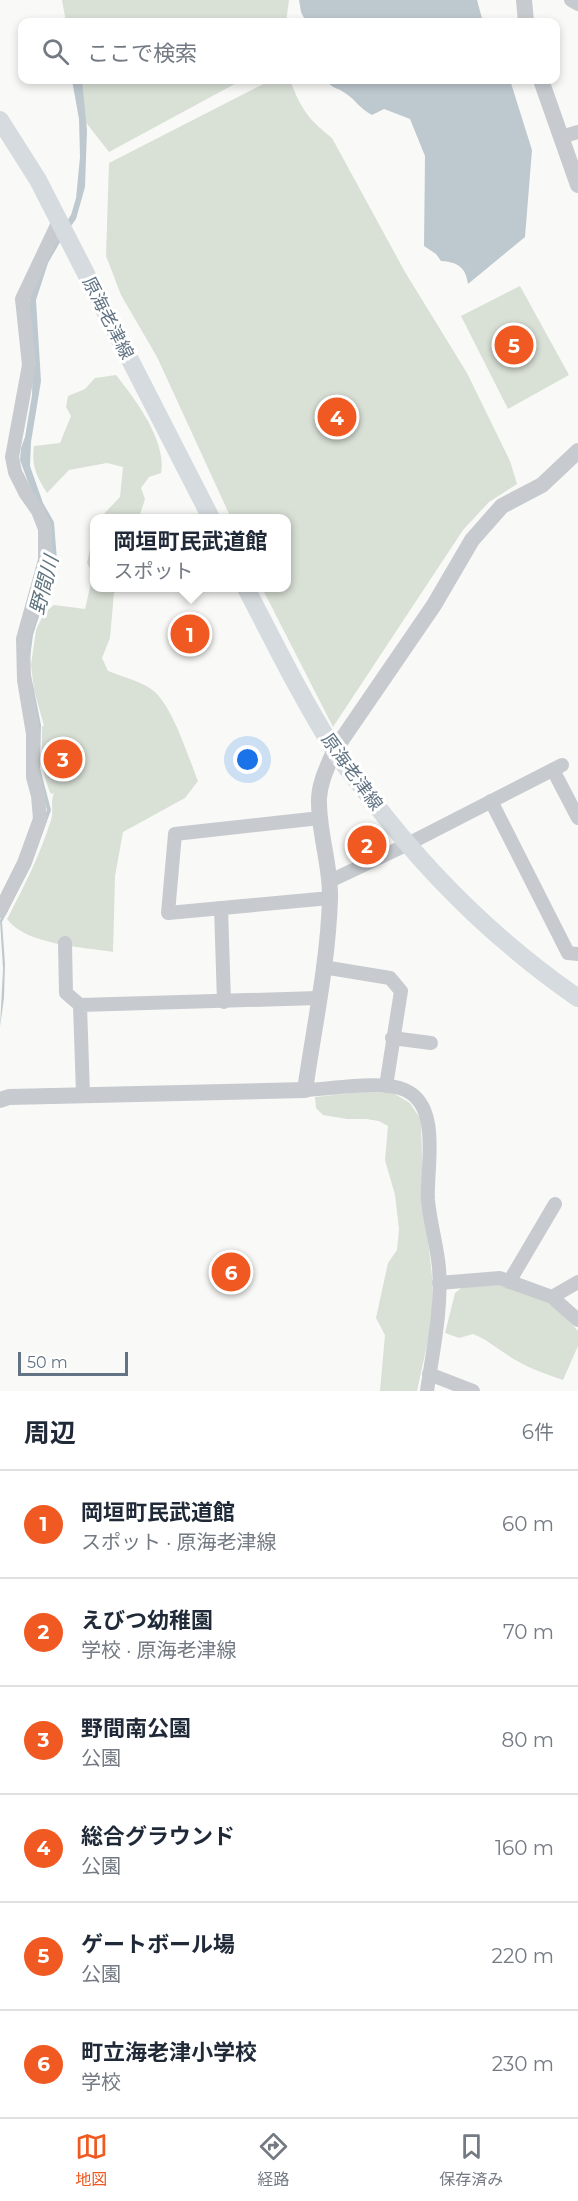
<!DOCTYPE html>
<html lang="ja">
<head>
<meta charset="utf-8">
<style>
	:root { --surface:#fff; --page:#f2f2f3; --text:#1f2937; --muted:#747a83; --line:#e0e1e3; --accent:#f05921 }
	body { margin:0; font-family:Montserrat,"Noto Sans JP",sans-serif; background:var(--page); color:var(--text) }
	.scale { position:absolute; left:18px; bottom:15px; width:110px; box-sizing:border-box; padding-left:6px; border:3px solid #627484; border-top:0; font-size:16px; line-height:21px; white-space:nowrap; color:#627484; -webkit-text-stroke:4px #fff; paint-order:stroke }
	.you { position:absolute; left:248px; top:760px; width:21px; height:21px; margin:-15px; border:4px solid #fff; border-radius:50%; background:#1a73e8; box-shadow:0 0 0 9px #1a73e833 }
	.badge { display:grid; place-items:center; width:39px; height:39px; border-radius:50%; background:var(--accent); color:#fff; font-size:20px; font-weight:700 }
	.pin { position:absolute; translate:-50% -50%; border:3px solid #fff; box-shadow:0 2px 6px #0006 }
	.popup { position:absolute; left:90px; top:514px; width:201px; height:78px; box-sizing:border-box; display:grid; place-content:center; border-radius:12px; background:var(--surface); filter:drop-shadow(0 2px 4px #0005); font-size:20px; white-space:nowrap; color:var(--muted) }
	.popup b { font-size:22px; color:var(--text) }
	.popup::after { content:''; position:absolute; left:50%; top:100%; margin-left:-12px; border:12px solid transparent; border-top-color:var(--surface) }
	.list { margin:0; padding:0; list-style:none }
	h2 { display:flex; justify-content:space-between; align-items:center; height:78px; margin:0; padding:0 24px; font-size:26px }
	h2 small { font-size:20px; font-weight:400; color:var(--muted) }
	.list li { display:grid; grid-template-columns:39px 1fr auto; gap:18px; align-items:center; box-sizing:border-box; height:108px; padding:0 24px; border-top:2px solid var(--line) }
	.list b { display:block; font-size:22px; white-space:nowrap }
	.list p { margin:0; font-size:20px; white-space:nowrap; color:var(--muted) }
	.list em { font-size:20px; font-style:normal; color:var(--muted) }
	.icon { flex:none; width:33px; height:33px; fill:none; stroke:currentColor; stroke-width:2; stroke-linecap:round; stroke-linejoin:round }
	.map { position:relative; flex:none; width:578px; height:1391px; overflow:hidden }
	.search { position:absolute; background:var(--surface); box-shadow:0 3px 9px #0003; left:18px; right:18px; top:18px; height:66px; display:flex; align-items:center; gap:15px; box-sizing:border-box; padding:0 21px; border-radius:12px; color:var(--muted); font-size:22px }
	.sheet { height:726px; background:var(--surface) }
	nav { display:flex; justify-content:space-around; align-items:center; box-sizing:border-box; height:84px; border-top:2px solid var(--line); background:var(--surface); font-size:16px; color:var(--muted) }
	nav a { display:grid; justify-items:center; gap:3px }
	nav .on { color:var(--accent) }
	.map>svg:first-child { display:block }
	.green { fill:#d9e0d6 }
	.water { fill:#bec9cf }
	.lines { fill:none; stroke-linecap:round; stroke-linejoin:round }
	.minor { stroke:#c7cbcf; stroke-width:14 }
	.tertiary { stroke:#c7cbcf; stroke-width:16 }
	.secondary { stroke:#d6dbdf; stroke-width:18 }
	.labels { text-anchor:middle; stroke-width:6; stroke-linejoin:round; paint-order:stroke }
	.street-label { font-size:18px; fill:#627484; stroke:#fff }
	.water-label { font-size:20px; font-style:italic; fill:#5e747e; stroke:#fff }
</style>
</head>
<body>
<div class="map">
<svg width="578" height="1391" viewBox="0 0 578 1391">
	<rect width="100%" height="100%" fill="#f9faf7"/>
	<g class="green">
		<path d="M62 0H289L286 22H66Z"/>
		<path d="M77 80H242L109 152 84 120Z"/>
		<path d="M271 80H290C301 109 308 119 332 138L405 272 467 373 510 461 517 484 489 502 463 530 333 727 262 588H286V518H231L157 357 121 295 106 256 109 163Z"/>
		<path d="M520 286 569 375 508 409 461 316Z"/>
		<path d="M116 375C135 399 167 441 161 473L149 477 141 488 145 499 139 518H100L120 497 123 467 107 463 69 470 47 493C37 477 31 466 34 446L60 443 71 416 66 407 68 396 85 389 95 378Z"/>
		<path d="M94 531V588H122L114 593 110 638 102 658 108 671C121 676 136 680 148 687 171 699 188 757 198 781L185 798 123 832 115 876 113 952C83 947 26 945 7 919 24 887 40 855 51 820 54 811 50 802 54 793L51 794C40 771 42 750 42 726H44L34 690 31 665 36 630 44 613 54 605 85 609 93 574 87 563Z"/>
		<path d="M363 1092 393 1093 410 1103 421 1120 423 1198 432 1276V1322L417 1391H380L385 1335 376 1318 388 1263 397 1250 399 1229 395 1195 385 1160 388 1126 379 1121 366 1119H347L323 1115 316 1108 315 1097Z"/>
		<path d="M499 1283 527 1292 559 1309 578 1331V1346L563 1380C543 1373 523 1366 506 1354 493 1346 488 1340 473 1334L459 1338 445 1333 455 1293 464 1286Z"/>
	</g>
	<g class="water">
		<path d="M299 0H477L483 22H306L301 12Z"/>
		<path d="M72 80H82L87 130 85 187 76 219 63 237 48 263 36 300 41 381 31 442 30 466 43 503 54 522 57 560 33 635 29 665 41 725 40 768 51 810 31 866 2 922 5 964 4 998 0 1027 3 969 0 920 28 863 47 810 38 773 26 645 51 562 35 501 20 460 21 448 25 437 32 395 33 351 28 308 31 291 49 248 71 215 76 198 80 157 79 119Z"/>
		<path d="M326 80H510L532 150 525 237 468 284C466 267 457 262 441 261L436 254 424 246 425 156 410 119 384 109 372 115C360 109 356 100 345 93 337 87 334 90 326 80Z"/>
	</g>
	<g class="lines">
		<g class="minor">
			<path d="M571 0 578 4"/>
			<path d="M561 137 578 132"/>
			<path d="M553 770 578 818"/>
			<path d="M491 801 568 953 578 954"/>
			<path d="M320 818 175 834 168 913 330 898"/>
			<path d="M330 881 406 845 562 765"/>
			<path d="M221 908 224 1002"/>
			<path d="M0 911 24 863 40 819 38 796 33 777V734L24 680 23 639 45 560V529L38 511 26 494 15 472 12 457 29 365 22 299 59 221"/>
			<path d="M65 943 66 993 80 1005"/>
			<path d="M323 967 390 978 401 991 386 1086"/>
			<path d="M392 1038 431 1043"/>
			<path d="M305 1090C331 1089 383 1080 405 1090 442 1106 426 1169 428 1200 430 1223 437 1245 439 1268 442 1309 433 1350 427 1391"/>
			<path d="M83 1094 80 1005 318 998"/>
			<path d="M509 1282 555 1204"/>
			<path d="M439 1283 500 1278 552 1297 578 1282"/>
			<path d="M552 1297 578 1320"/>
			<path d="M429 1374 473 1391"/>
		</g>
		<g class="tertiary">
			<path d="M524 0 526 22"/>
			<path d="M541 80 578 185"/>
			<path d="M0 1100 9 1097 305 1090C314 1027 328 963 330 899 331 865 318 832 319 798 320 781 328 766 334 751L434 605 472 540 502 506 542 485 578 451"/>
		</g>
		<g class="secondary">
			<path d="M0 120 38 180 211 518"/>
			<path d="M246 588C274 642 301 697 333 748 343 765 357 780 369 796 428 874 497 942 578 998"/>
		</g>
	</g>
	<g class="labels">
		<g class="street-label">
			<text transform="translate(108 318) rotate(63)" y="6">原海老津線</text>
			<text transform="translate(352 772) rotate(54)" y="6">原海老津線</text>
		</g>
		<g class="water-label">
			<text transform="translate(44 585) rotate(-75)" y="7">野間川</text>
		</g>
	</g>
</svg>
<div class="scale">50 m</div>
<div class="you"></div>
<div class="pin badge" style="left:190px;top:634px">1</div>
<div class="popup"><b>岡垣町民武道館</b>スポット</div>
<div class="pin badge" style="left:367px;top:845px">2</div>
<div class="pin badge" style="left:63px;top:759px">3</div>
<div class="pin badge" style="left:337px;top:417px">4</div>
<div class="pin badge" style="left:514px;top:345px">5</div>
<div class="pin badge" style="left:231px;top:1272px">6</div>
<div class="search"><svg class="icon" aria-label="search" viewBox="0 0 24 24"><circle cx="10" cy="10" r="6"/><path d="M15 15l6 6"/></svg>ここで検索</div>
</div>
<section class="sheet">
<h2>周辺<small>6件</small></h2>
<ul class="list">
<li><span class="badge">1</span><div><b>岡垣町民武道館</b><p>スポット · 原海老津線</p></div><em>60 m</em></li>
<li><span class="badge">2</span><div><b>えびつ幼稚園</b><p>学校 · 原海老津線</p></div><em>70 m</em></li>
<li><span class="badge">3</span><div><b>野間南公園</b><p>公園</p></div><em>80 m</em></li>
<li><span class="badge">4</span><div><b>総合グラウンド</b><p>公園</p></div><em>160 m</em></li>
<li><span class="badge">5</span><div><b>ゲートボール場</b><p>公園</p></div><em>220 m</em></li>
<li><span class="badge">6</span><div><b>町立海老津小学校</b><p>学校</p></div><em>230 m</em></li>
</ul>
</section>
<nav>
<a class="on"><svg class="icon" aria-label="map" viewBox="0 0 24 24"><path d="M3 6l6-2 6 2 6-2v14l-6 2-6-2-6 2zM9 4v14M15 6v14"/></svg>地図</a>
<a><svg class="icon" aria-label="directions" viewBox="0 0 24 24"><path d="M12 3l9 9-9 9-9-9zM9 14v-3h6M13 9l2 2-2 2"/></svg>経路</a>
<a><svg class="icon" aria-label="saved" viewBox="0 0 24 24"><path d="M7 4h10v16l-5-4-5 4z"/></svg>保存済み</a>
</nav>
</body>
</html>
